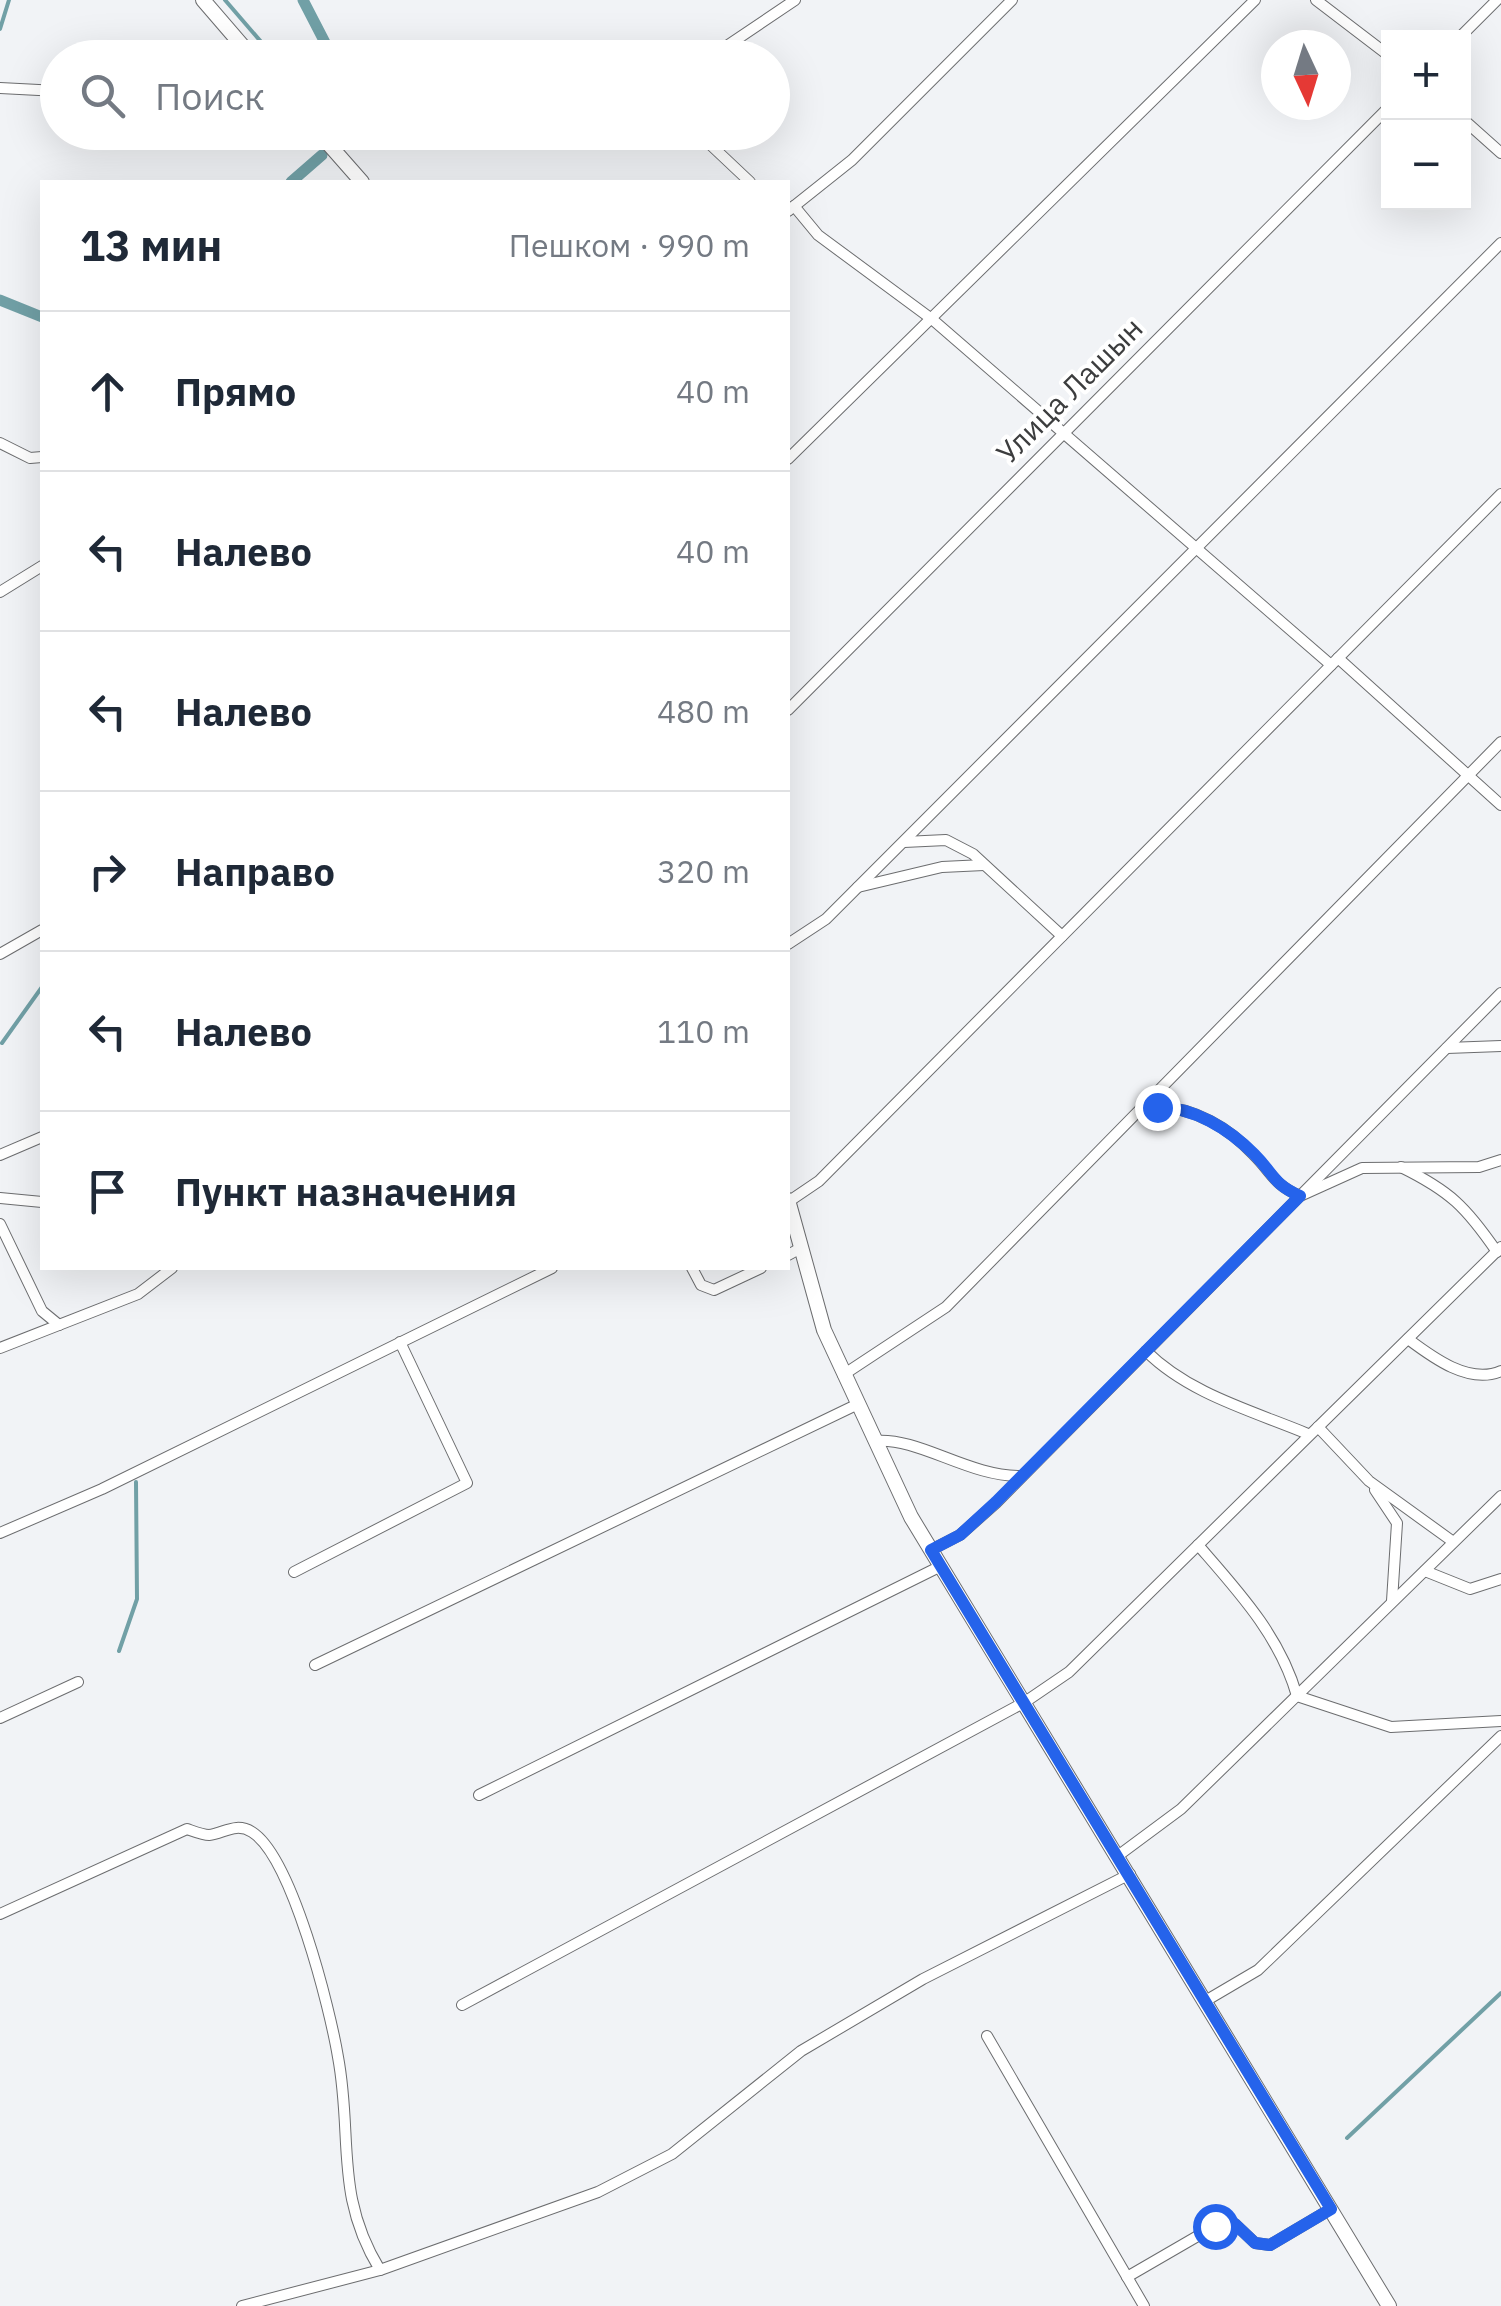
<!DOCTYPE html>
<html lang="ru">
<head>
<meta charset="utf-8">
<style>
	:root { --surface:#fff; --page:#f6f6f7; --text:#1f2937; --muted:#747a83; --line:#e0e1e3 }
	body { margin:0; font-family:"IBM Plex Sans",sans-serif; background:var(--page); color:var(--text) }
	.controls { position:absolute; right:30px; top:30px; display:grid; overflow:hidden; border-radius:0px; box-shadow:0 10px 40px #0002 }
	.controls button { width:90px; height:90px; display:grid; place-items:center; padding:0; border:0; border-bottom:2px solid var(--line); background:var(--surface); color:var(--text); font:50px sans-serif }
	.compass { position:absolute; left:1261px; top:30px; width:90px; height:90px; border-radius:50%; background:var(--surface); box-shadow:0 10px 40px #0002; rotate:176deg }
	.stop { position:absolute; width:30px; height:30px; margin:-22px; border:8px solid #2563eb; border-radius:50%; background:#fff }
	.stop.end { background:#2563eb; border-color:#fff; box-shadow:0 2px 10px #0008 }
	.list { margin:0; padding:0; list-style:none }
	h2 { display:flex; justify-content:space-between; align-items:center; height:130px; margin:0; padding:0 40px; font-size:42px }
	h2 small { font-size:32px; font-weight:400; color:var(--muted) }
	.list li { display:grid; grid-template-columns:65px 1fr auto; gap:30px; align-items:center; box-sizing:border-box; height:160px; padding:0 40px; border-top:2px solid var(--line) }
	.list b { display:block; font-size:38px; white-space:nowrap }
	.list em { font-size:32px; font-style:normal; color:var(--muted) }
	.icon { flex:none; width:55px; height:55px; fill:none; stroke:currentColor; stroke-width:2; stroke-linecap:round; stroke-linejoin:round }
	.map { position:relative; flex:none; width:1501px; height:2306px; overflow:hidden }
	.search { position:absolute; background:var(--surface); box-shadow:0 10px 40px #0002; left:40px; top:40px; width:750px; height:110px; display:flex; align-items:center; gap:25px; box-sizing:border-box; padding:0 35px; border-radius:55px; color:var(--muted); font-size:38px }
	.panel { position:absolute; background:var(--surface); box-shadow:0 10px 40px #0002; left:40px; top:180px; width:750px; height:1090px; border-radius:0px }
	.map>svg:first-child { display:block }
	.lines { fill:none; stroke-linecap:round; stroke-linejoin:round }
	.stream { stroke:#71a0a6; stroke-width:4 }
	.canal { stroke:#71a0a6; stroke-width:11 }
	.minor-casing { stroke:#6c6d6f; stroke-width:12 }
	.secondary-casing { stroke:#6c6d6f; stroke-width:16 }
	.minor { stroke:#fff; stroke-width:10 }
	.secondary { stroke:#fff; stroke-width:14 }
	.route { stroke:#2563eb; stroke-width:12 }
	.labels { text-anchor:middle; stroke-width:8; stroke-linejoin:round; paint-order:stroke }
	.street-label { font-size:30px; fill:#3c3d3e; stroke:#fff }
</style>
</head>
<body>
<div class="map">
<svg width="1501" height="2306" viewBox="0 0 1501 2306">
	<rect width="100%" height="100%" fill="#f1f3f6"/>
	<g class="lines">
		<g class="stream">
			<path d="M225 0 275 58"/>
			<path d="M0 29 9 0"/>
			<path d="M2 1043 42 987"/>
			<path d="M119 1651 137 1599 136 1482"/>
			<path d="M1347 2138 1501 1993"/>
		</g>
		<g class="canal">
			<path d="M303 0 333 58"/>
			<path d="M339 134V132"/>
			<path d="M291 182 322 155"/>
			<path d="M0 300 42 317"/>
		</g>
		<defs>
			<g id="minor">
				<path d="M1316 0 1388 55"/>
				<path d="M1459 38 1497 0"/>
				<path d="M709 58 795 0"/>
				<path d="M0 88 58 91"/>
				<path d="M1464 120 1501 153"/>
				<path d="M126 132H129"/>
				<path d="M697 132 750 182"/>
				<path d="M794 206 818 235 933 320 1331 665"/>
				<path d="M788 211 852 160 1012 0"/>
				<path d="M0 443 30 458 42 457"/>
				<path d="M788 459 1255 0"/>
				<path d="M0 592 42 566"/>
				<path d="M1338 658 1501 805"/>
				<path d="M788 710 1388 108"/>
				<path d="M904 842 946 840 973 854 1062 936"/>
				<path d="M858 887 942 867 984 865"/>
				<path d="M788 944 826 919 1501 243"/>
				<path d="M0 954 42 930"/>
				<path d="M1447 1048 1501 1046"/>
				<path d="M1157 1107C1194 1107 1229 1128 1254 1155 1273 1174 1273 1184 1300 1196L1362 1168 1479 1167 1501 1160"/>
				<path d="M0 1155 42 1137"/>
				<path d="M1401 1167C1450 1191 1466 1207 1497 1252"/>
				<path d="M0 1198 42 1202"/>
				<path d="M788 1202 819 1181 1501 494"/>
				<path d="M0 1224 42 1311 59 1325"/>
				<path d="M788 1255 799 1249"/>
				<path d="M692 1268 701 1285 714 1290 761 1268"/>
				<path d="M1408 1339C1432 1357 1469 1385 1501 1371"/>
				<path d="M0 1348 138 1294 172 1268"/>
				<path d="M1146 1351C1189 1394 1253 1411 1308 1434"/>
				<path d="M843 1375 946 1307 1501 742"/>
				<path d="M1318 1427 1369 1481 1452 1541"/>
				<path d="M875 1441C920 1437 968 1477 1022 1476"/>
				<path d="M1375 1490 1397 1523 1392 1601"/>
				<path d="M0 1533 102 1489 552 1268"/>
				<path d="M1198 1545C1238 1591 1280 1636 1297 1696L1391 1727 1501 1721"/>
				<path d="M931 1550 960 1535 996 1503 1501 993"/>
				<path d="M1425 1571 1470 1589 1501 1579"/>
				<path d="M294 1572 467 1483 400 1342"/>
				<path d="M315 1665 856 1405"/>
				<path d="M0 1718 78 1682"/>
				<path d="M479 1795 941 1566"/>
				<path d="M1119 1855 1181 1809 1501 1496"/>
				<path d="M0 1914 187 1829C193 1831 203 1835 209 1835 224 1833 236 1822 252 1832 292 1857 330 2009 338 2057 353 2137 334 2195 380 2270"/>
				<path d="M1207 2000 1258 1970 1501 1736"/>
				<path d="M462 2005 1025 1702 1069 1672 1501 1247"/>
				<path d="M987 2036 1144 2306"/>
				<path d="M1127 2277 1215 2226 1235 2224 1255 2243 1270 2245 1331 2209"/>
				<path d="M242 2306 380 2270 598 2192 672 2154 801 2051 923 1979 1130 1874"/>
			</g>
			<g id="secondary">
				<path d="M203 0 253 58"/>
				<path d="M318 132 362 182"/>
				<path d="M788 1200 824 1330 911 1517 1389 2306"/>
			</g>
		</defs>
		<use href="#minor" class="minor-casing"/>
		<use href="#secondary" class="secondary-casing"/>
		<use href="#minor" class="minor"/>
		<use href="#secondary" class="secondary"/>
	</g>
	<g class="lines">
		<path class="route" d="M1157 1107C1194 1107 1229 1129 1254 1154 1274 1174 1273 1184 1300 1196L996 1502 960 1535 931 1550 1331 2209 1270 2245 1255 2243 1235 2224 1215 2226"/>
	</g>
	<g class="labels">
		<g class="street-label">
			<text transform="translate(1070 391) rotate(-45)" y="10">Улица Лашын</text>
		</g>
	</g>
</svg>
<div class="controls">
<button>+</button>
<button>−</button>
</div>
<svg class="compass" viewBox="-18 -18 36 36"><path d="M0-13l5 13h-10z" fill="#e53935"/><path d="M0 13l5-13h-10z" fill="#747a83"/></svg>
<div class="stop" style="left:1215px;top:2226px"></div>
<div class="stop end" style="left:1157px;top:1107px"></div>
<div class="search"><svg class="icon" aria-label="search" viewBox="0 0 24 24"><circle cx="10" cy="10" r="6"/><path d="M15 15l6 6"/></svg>Поиск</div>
<section class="panel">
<h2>13 мин<small>Пешком · 990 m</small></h2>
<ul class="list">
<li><svg class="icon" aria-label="ahead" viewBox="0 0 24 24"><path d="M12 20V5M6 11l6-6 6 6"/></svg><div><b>Прямо</b></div><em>40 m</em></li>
<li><svg class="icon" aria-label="left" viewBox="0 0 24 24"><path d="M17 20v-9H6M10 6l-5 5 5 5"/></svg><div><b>Налево</b></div><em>40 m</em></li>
<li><svg class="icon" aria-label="left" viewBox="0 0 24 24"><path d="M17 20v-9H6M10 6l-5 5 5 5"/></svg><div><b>Налево</b></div><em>480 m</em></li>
<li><svg class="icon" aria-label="right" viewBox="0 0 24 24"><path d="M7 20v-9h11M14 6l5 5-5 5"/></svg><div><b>Направо</b></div><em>320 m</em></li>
<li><svg class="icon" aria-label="left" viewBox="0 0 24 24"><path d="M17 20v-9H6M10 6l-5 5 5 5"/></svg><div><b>Налево</b></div><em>110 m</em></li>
<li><svg class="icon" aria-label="arrive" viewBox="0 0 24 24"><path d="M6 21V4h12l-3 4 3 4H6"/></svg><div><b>Пункт назначения</b></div></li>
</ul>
</section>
</div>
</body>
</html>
